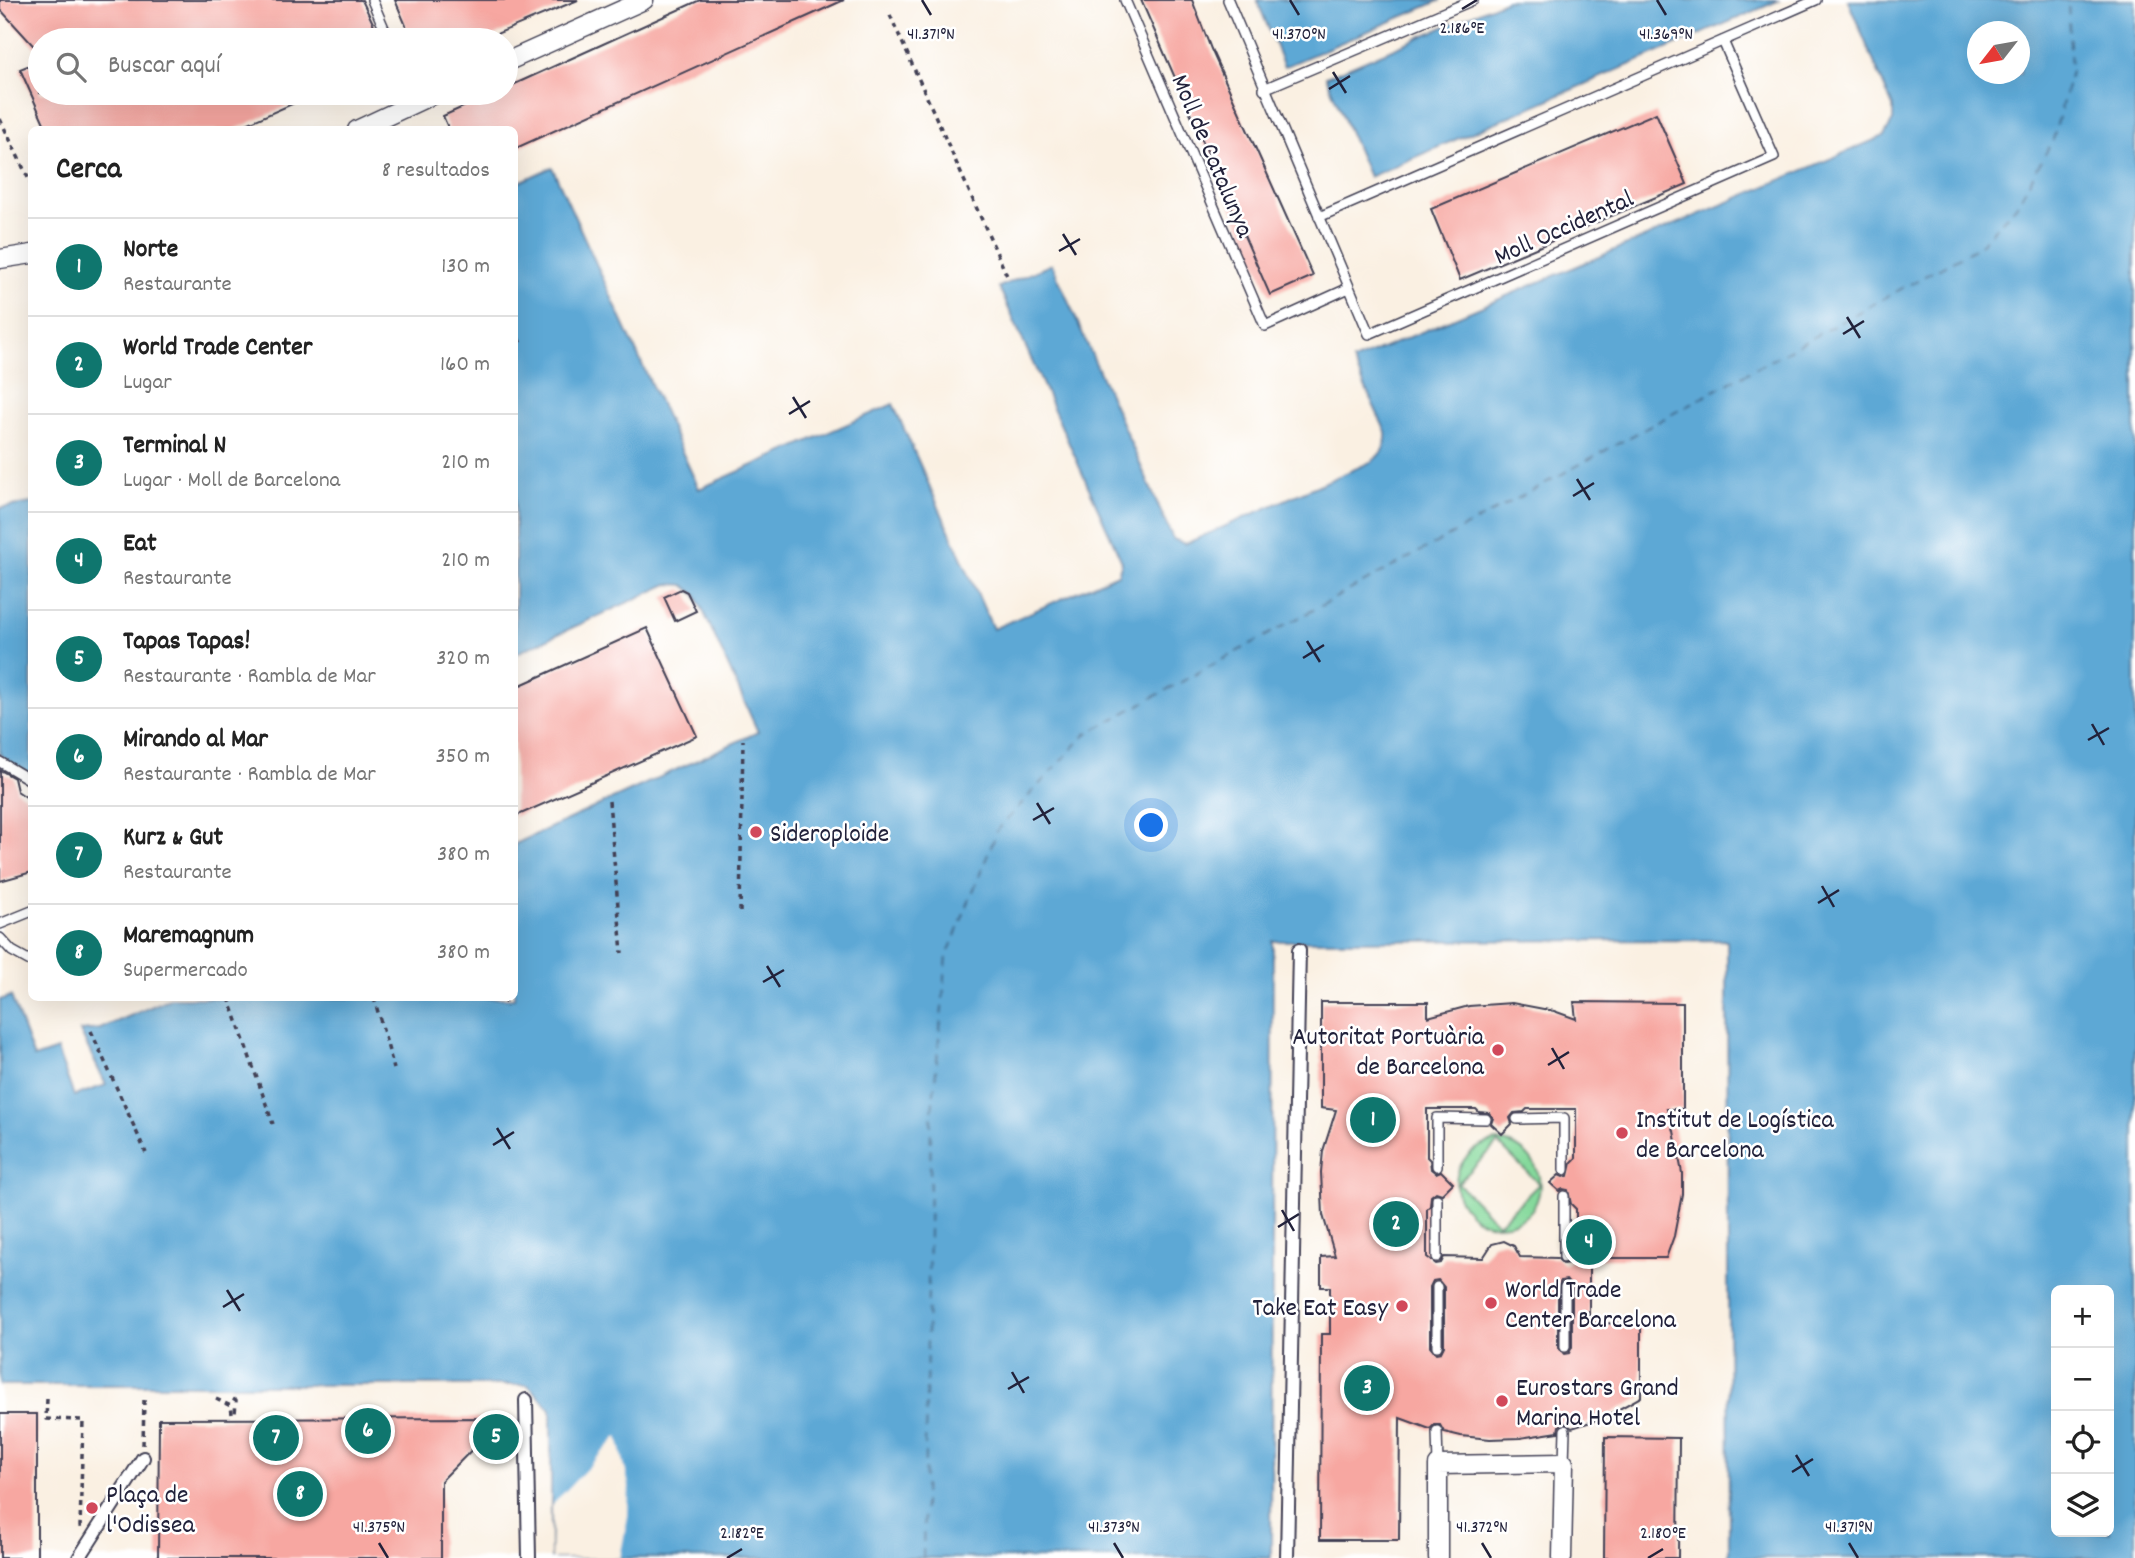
<!DOCTYPE html>
<html lang="es">
<head>
<meta charset="utf-8">
<style>
	:root { --surface:#fff; --page:#f2f2f2; --text:#222; --muted:#767676; --line:#e0e0e0; --accent:#0f766e }
	body { margin:0; font-family:Dekko,sans-serif; background:var(--page); color:var(--text) }
	.controls { position:absolute; right:21px; bottom:21px; display:grid; overflow:hidden; border-radius:10px; box-shadow:0 7px 28px #0002 }
	.controls button { width:63px; height:63px; display:grid; place-items:center; padding:0; border:0; border-bottom:2px solid var(--line); background:var(--surface); color:var(--text); font:35px sans-serif }
	.compass { position:absolute; left:1967px; top:21px; width:63px; height:63px; border-radius:50%; background:var(--surface); box-shadow:0 7px 28px #0002; rotate:239deg }
	.you { position:absolute; left:1152px; top:826px; width:24px; height:24px; margin:-18px; border:5px solid #fff; border-radius:50%; background:#1a73e8; box-shadow:0 0 0 10px #1a73e833 }
	.badge { display:grid; place-items:center; width:46px; height:46px; border-radius:50%; background:var(--accent); color:#fff; font-size:23px; font-weight:700 }
	.pin { position:absolute; translate:-50% -50%; border:4px solid #fff; box-shadow:0 2px 7px #0006 }
	.list { margin:0; padding:0; list-style:none }
	h2 { display:flex; justify-content:space-between; align-items:center; height:91px; margin:0; padding:0 28px; font-size:30px }
	h2 small { font-size:23px; font-weight:400; color:var(--muted) }
	.list li { display:grid; grid-template-columns:46px 1fr auto; gap:21px; align-items:center; box-sizing:border-box; height:98px; padding:0 28px; border-top:2px solid var(--line) }
	.list b { display:block; font-size:26px; white-space:nowrap }
	.list p { margin:0; font-size:23px; white-space:nowrap; color:var(--muted) }
	.list em { font-size:23px; font-style:normal; color:var(--muted) }
	.icon { flex:none; width:38px; height:38px; fill:none; stroke:currentColor; stroke-width:2; stroke-linecap:round; stroke-linejoin:round }
	.map { position:relative; flex:none; width:2135px; height:1558px; overflow:hidden }
	.search { position:absolute; background:var(--surface); box-shadow:0 7px 28px #0002; left:28px; top:28px; width:490px; height:77px; display:flex; align-items:center; gap:18px; box-sizing:border-box; padding:0 24px; border-radius:38px; color:var(--muted); font-size:26px }
	.panel { position:absolute; background:var(--surface); box-shadow:0 7px 28px #0002; left:28px; top:126px; width:490px; height:875px; border-radius:10px }
	.map>svg:first-child { display:block }
	.green { fill:#85d99b; stroke:#547e6b; stroke-width:2; fill-rule:evenodd }
	.water { fill:#5da8d5; stroke:#406588; stroke-width:2; fill-rule:evenodd }
	.pier { fill:#faf0e2 }
	.lines { fill:none; stroke-linecap:round; stroke-linejoin:round }
	.ferry { stroke:#3d5e80; stroke-width:2; stroke-dasharray:9 7; stroke-linecap:butt }
	.building { fill:#f7a7a1; fill-rule:evenodd }
	.service-casing { stroke:#424154; stroke-width:12 }
	.pedestrian-casing { stroke:#424154; stroke-width:16 }
	.minor-casing { stroke:#424154; stroke-width:21 }
	.path { stroke:#424154; stroke-width:3.5; stroke-dasharray:5 5; stroke-linecap:butt }
	.service { stroke:#fff; stroke-width:9 }
	.pedestrian { stroke:#fff; stroke-width:12 }
	.minor { stroke:#fff; stroke-width:18 }
	.ticks { fill:none; stroke:#22223b; stroke-width:2.5 }
	.poi-dot { fill:#d1495b; stroke:#fff; stroke-width:2.5 }
	.labels { text-anchor:middle; stroke-width:5; stroke-linejoin:round; paint-order:stroke }
	.street-label { font-size:26px; fill:#22223b; stroke:#fff }
	.poi-label { font-size:26px; fill:#22223b; stroke:#fff; text-anchor:start }
	.ticks-label { font-size:18px; text-anchor:middle; fill:#22223b; stroke:#fff; stroke-width:5; stroke-linejoin:round; paint-order:stroke }
</style>
</head>
<body>
<div class="map">
<svg width="2135" height="1558" viewBox="0 0 2135 1558">
	<rect width="100%" height="100%" fill="#fff"/>
	<filter id="ink" filterUnits="userSpaceOnUse"><feTurbulence type="fractalNoise" baseFrequency=".0143" numOctaves="2"/><feDisplacementMap in="SourceGraphic" scale="14" xChannelSelector="R" yChannelSelector="G"/><feConvolveMatrix kernelMatrix="1 2 1 2 8 2 1 2 1" color-interpolation-filters="sRGB"/></filter>
	<filter id="wash" filterUnits="userSpaceOnUse"><feTurbulence type="fractalNoise" baseFrequency=".00686" numOctaves="4" result="noise"/><feDisplacementMap in="SourceGraphic" scale="28" xChannelSelector="R" yChannelSelector="G"/><feGaussianBlur stdDeviation="1.57" result="paint"/><feColorMatrix in="noise" values="0 0 0 0 0 0 0 0 0 0 0 0 0 0 0 0 0 1.4 0 .05"/><feComposite in="paint" operator="in"/></filter>
	<g filter="url(#wash)">
		<rect width="100%" height="100%" fill="#faf0e2"/>
		<path class="green" d="M1498 1141C1556 1149 1552 1227 1496 1225 1483 1225 1472 1217 1464 1207 1443 1178 1466 1145 1498 1141ZM1498 1143 1539 1184 1498 1224 1458 1183Z"/>
		<g class="water">
			<path d="M1257 0H1441L1284 67Z"/>
			<path d="M1507 0H1780L1369 177 1326 77Z"/>
			<path d="M2135 0V1558H1729L1727 940 1273 941 1271 1558H551V1409L528 1385H0V1000L11 996 34 1058 57 1050 74 1096 106 1085 80 1031 100 1029 171 998H514L515 844 758 732 696 595 684 585 668 584 515 654V184L552 167 699 489 893 404 993 629 1118 574 1122 562 999 287 1052 264 1173 539 1185 544 1371 462C1382 454 1387 446 1386 432L1353 361 1884 136 1893 121V107L1848 1ZM1978 32H2020V74H1978ZM2056 1290H2109V1532H2056Z"/>
			<path d="M31 503H32L31 775 0 755V508Z"/>
		</g>
		<path class="pier" d="M618 1436 629 1486 628 1516 620 1558H551L552 1505Z"/>
		<g class="lines">
			<path class="ferry" d="M923 1558 931 1123 947 956 998 829 1086 734 1978 247 2016 206 2053 140 2071 71 2068 0"/>
		</g>
		<g id="blocks">
			<g class="building">
				<path d="M0 0H362L381 40H40V53L0 9Z"/>
				<path d="M395 0H578L482 40H412Z"/>
				<path d="M700 0H844L514 149V130H449L443 116 494 93H506V88Z"/>
				<path d="M1141 0H1192L1211 49 1313 276 1270 295Z"/>
				<path d="M40 61V93H317L233 130H47L20 69Z"/>
				<path d="M1656 113 1687 184 1460 280 1431 209Z"/>
				<path d="M681 589 687 592 696 611 675 621 664 597Z"/>
				<path d="M647 628 697 736 514 817V688Z"/>
				<path d="M0 770 14 778 17 791 32 801V872L0 881Z"/>
				<path d="M1321 1002H1428V1017L1469 1006 1512 1003 1554 1011 1576 1019 1574 1002 1683 1003V1109H1667L1674 1131 1682 1173V1194L1674 1236 1666 1258H1589V1323L1641 1324V1397L1603 1418 1575 1427 1572 1428 1565 1423 1559 1426 1558 1432 1520 1438 1490 1439 1461 1436 1444 1432 1440 1425H1434L1430 1429 1400 1418 1399 1540H1320L1321 1334H1330V1287H1321V1257L1335 1256 1323 1215 1321 1172 1323 1151 1336 1110 1321 1108ZM1427 1109H1476L1479 1112 1489 1113 1493 1118 1491 1124 1502 1134 1512 1124 1510 1118 1514 1113 1524 1112 1527 1109H1576V1158L1571 1163 1568 1176 1563 1177 1559 1175 1550 1183 1559 1191 1563 1189 1568 1190 1571 1204 1576 1209V1258H1571L1568 1263 1563 1264 1557 1258 1520 1257 1514 1246 1504 1241 1492 1244 1483 1258 1444 1257 1441 1263 1436 1264 1427 1257V1209L1430 1206 1431 1196 1436 1192 1442 1194 1453 1183 1441 1171 1436 1173 1431 1169 1430 1160 1427 1157ZM1438 1280 1444 1287V1346L1441 1352 1436 1353 1430 1346V1287L1433 1281ZM1566 1280 1572 1287V1347L1569 1353 1564 1354 1558 1347V1287L1561 1281Z"/>
				<rect x="0" y="1414" width="37" height="144"/>
				<path d="M503 1418 441 1481V1558H158L159 1419Z"/>
				<path d="M1605 1437 1679 1438 1678 1558H1604Z"/>
			</g>
		</g>
	</g>
	<g filter="url(#ink)">
		<use href="#blocks" fill-opacity="0" stroke="#424154" stroke-width="2"/>
		<g class="lines">
			<defs>
				<g id="service">
					<path d="M372 0 389 40"/>
					<path d="M1125 0 1265 326 1349 288"/>
					<path d="M1228 0 1369 334 1774 157 1723 41"/>
					<path d="M1264 89 1473 0"/>
					<path d="M1319 217 1816 0"/>
					<path d="M0 762 32 781"/>
					<path d="M0 924 32 911"/>
					<path d="M0 938 12 951 32 962"/>
					<path d="M1517 1119 1564 1118V1170"/>
					<path d="M1437 1166V1118L1486 1119"/>
					<path d="M1437 1199V1257"/>
					<path d="M1564 1257V1196"/>
					<path d="M1565 1287V1347"/>
					<path d="M1437 1346V1287"/>
					<path d="M1437 1431 1438 1465"/>
					<path d="M1564 1463 1565 1430"/>
				</g>
				<g id="pedestrian">
					<path d="M526 1400 529 1558"/>
					<path d="M79 1558 143 1458"/>
					<path d="M1287 1558 1299 950"/>
				</g>
				<g id="minor">
					<path d="M506 62 644 0"/>
					<path d="M357 130 436 93"/>
					<path d="M0 259 32 254"/>
					<path d="M1438 1558V1465L1564 1463 1562 1558"/>
				</g>
			</defs>
			<use href="#service" class="service-casing"/>
			<use href="#pedestrian" class="pedestrian-casing"/>
			<use href="#minor" class="minor-casing"/>
			<g class="path">
				<path d="M890 15 1008 278"/>
				<path d="M0 119 32 186"/>
				<path d="M514 329 521 344 514 347"/>
				<path d="M609 801 622 953"/>
				<path d="M740 912 743 740"/>
				<path d="M229 998 273 1124"/>
				<path d="M374 998 394 1069"/>
				<path d="M504 998 506 1008"/>
				<path d="M91 1031 146 1153"/>
				<path d="M47 1399 46 1419 83 1420 80 1528"/>
				<path d="M216 1399 231 1406 232 1414"/>
				<path d="M233 1399 236 1401 235 1414"/>
				<path d="M143 1445 144 1399"/>
			</g>
			<use href="#service" class="service"/>
			<use href="#pedestrian" class="pedestrian"/>
			<use href="#minor" class="minor"/>
		</g>
	</g>
	<path class="ticks" d="M922 0 931 15M1290 0 1299 15M1657 0 1666 15M1462 9 1477 0M1333 72 1346 93M1329 89 1350 76M1063 234 1076 255M1059 251 1080 239M1847 317 1860 338M1843 334 1864 321M793 397 806 418M789 414 810 401M1577 479 1590 500M1573 496 1594 483M1307 641 1320 662M1303 658 1324 645M2092 724 2104 745M2088 740 2109 728M1037 803 1050 824M1033 820 1054 808M1822 886 1834 907M1818 903 1839 890M767 966 780 987M763 982 784 970M1552 1048 1564 1069M1548 1065 1569 1052M497 1128 510 1149M493 1145 514 1132M1282 1210 1294 1231M1278 1227 1299 1214M227 1290 240 1311M223 1307 244 1294M1012 1372 1024 1393M1008 1389 1029 1377M1796 1455 1809 1476M1792 1472 1813 1459M379 1543 388 1558M1114 1543 1123 1558M1482 1543 1491 1558M1849 1543 1858 1558M727 1558 742 1549M1648 1558 1663 1549"/>
	<g class="poi-dot">
		<circle cx="756" cy="832" r="7"/>
		<circle cx="1498" cy="1050" r="7"/>
		<circle cx="1622" cy="1133" r="7"/>
		<circle cx="1491" cy="1303" r="7"/>
		<circle cx="1402" cy="1306" r="7"/>
		<circle cx="1502" cy="1401" r="7"/>
		<circle cx="92" cy="1508" r="7"/>
	</g>
	<g class="labels">
		<g class="street-label">
			<text transform="translate(1214 155) rotate(67)" y="9">Moll de Catalunya</text>
			<text transform="translate(1563 226) rotate(-24)" y="9">Moll Occidental</text>
		</g>
		<g class="poi-label">
			<text x="770" y="841">Sideroploide</text>
			<text x="1484" y="1044" text-anchor="end">Autoritat Portuària<tspan x="1484" dy="30">de Barcelona</tspan></text>
			<text x="1636" y="1127">Institut de Logística<tspan x="1636" dy="30">de Barcelona</tspan></text>
			<text x="1505" y="1297">World Trade<tspan x="1505" dy="30">Center Barcelona</tspan></text>
			<text x="1388" y="1315" text-anchor="end">Take Eat Easy</text>
			<text x="1516" y="1395">Eurostars Grand<tspan x="1516" dy="30">Marina Hotel</tspan></text>
			<text x="106" y="1502">Plaça de<tspan x="106" dy="30">l'Odissea</tspan></text>
		</g>
	</g>
	<g class="ticks-label">
		<text x="1462" y="33">2.186°E</text>
		<text x="931" y="39">41.371°N</text>
		<text x="1299" y="39">41.370°N</text>
		<text x="1666" y="39">41.369°N</text>
		<text x="379" y="1532">41.375°N</text>
		<text x="1114" y="1532">41.373°N</text>
		<text x="1482" y="1532">41.372°N</text>
		<text x="1849" y="1532">41.371°N</text>
		<text x="742" y="1538">2.182°E</text>
		<text x="1663" y="1538">2.180°E</text>
	</g>
</svg>
<div class="controls">
<button>+</button>
<button>−</button>
<button><svg class="icon" aria-label="locate" viewBox="0 0 24 24"><circle cx="12" cy="12" r="6"/><path d="M12 2v4M12 18v4M2 12h4M18 12h4"/></svg></button>
<button><svg class="icon" aria-label="layers" viewBox="0 0 24 24"><path d="M12 4l9 5-9 5-9-5zM3 14l9 5 9-5"/></svg></button>
</div>
<svg class="compass" viewBox="-18 -18 36 36"><path d="M0-13l5 13h-10z" fill="#e53935"/><path d="M0 13l5-13h-10z" fill="#767676"/></svg>
<div class="you"></div>
<div class="pin badge" style="left:1373px;top:1120px">1</div>
<div class="pin badge" style="left:1396px;top:1224px">2</div>
<div class="pin badge" style="left:1367px;top:1388px">3</div>
<div class="pin badge" style="left:1589px;top:1242px">4</div>
<div class="pin badge" style="left:496px;top:1437px">5</div>
<div class="pin badge" style="left:368px;top:1431px">6</div>
<div class="pin badge" style="left:276px;top:1438px">7</div>
<div class="pin badge" style="left:300px;top:1494px">8</div>
<div class="search"><svg class="icon" aria-label="search" viewBox="0 0 24 24"><circle cx="10" cy="10" r="6"/><path d="M15 15l6 6"/></svg>Buscar aquí</div>
<section class="panel">
<h2>Cerca<small>8 resultados</small></h2>
<ul class="list">
<li><span class="badge">1</span><div><b>Norte</b><p>Restaurante</p></div><em>130 m</em></li>
<li><span class="badge">2</span><div><b>World Trade Center</b><p>Lugar</p></div><em>160 m</em></li>
<li><span class="badge">3</span><div><b>Terminal N</b><p>Lugar · Moll de Barcelona</p></div><em>210 m</em></li>
<li><span class="badge">4</span><div><b>Eat</b><p>Restaurante</p></div><em>210 m</em></li>
<li><span class="badge">5</span><div><b>Tapas Tapas!</b><p>Restaurante · Rambla de Mar</p></div><em>320 m</em></li>
<li><span class="badge">6</span><div><b>Mirando al Mar</b><p>Restaurante · Rambla de Mar</p></div><em>350 m</em></li>
<li><span class="badge">7</span><div><b>Kurz &amp; Gut</b><p>Restaurante</p></div><em>380 m</em></li>
<li><span class="badge">8</span><div><b>Maremagnum</b><p>Supermercado</p></div><em>380 m</em></li>
</ul>
</section>
</div>
</body>
</html>
